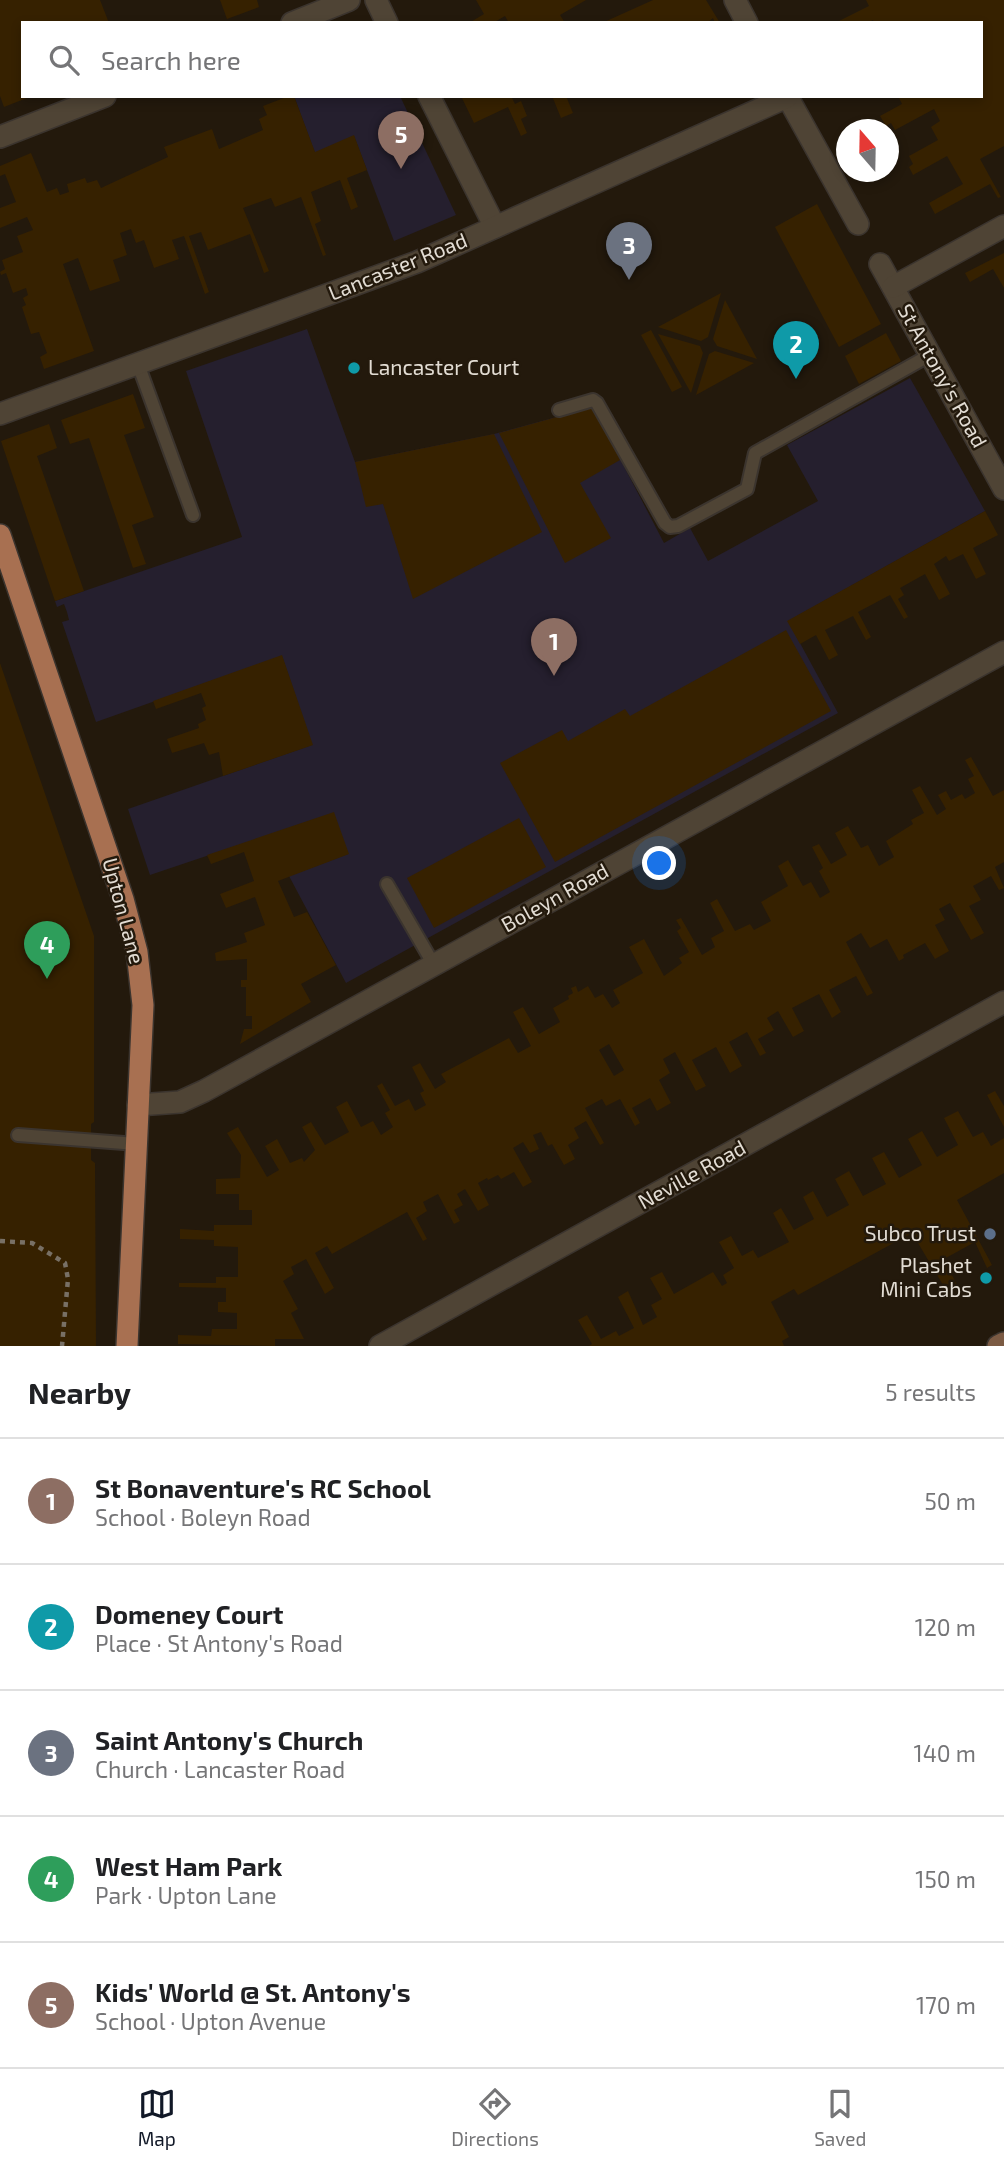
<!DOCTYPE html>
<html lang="en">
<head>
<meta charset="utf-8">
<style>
	:root { --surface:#fff; --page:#f2f2f2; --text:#202124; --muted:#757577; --line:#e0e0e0; --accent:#111827 }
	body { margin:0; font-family:"Exo 2",sans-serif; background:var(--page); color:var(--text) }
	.compass { position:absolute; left:836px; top:119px; width:63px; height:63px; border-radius:50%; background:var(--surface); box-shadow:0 4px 10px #0003; rotate:340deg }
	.you { position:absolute; left:660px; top:864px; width:24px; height:24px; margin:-18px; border:5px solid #fff; border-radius:50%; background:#1a73e8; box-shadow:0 0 0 10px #1a73e833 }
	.badge { display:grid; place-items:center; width:46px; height:46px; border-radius:50%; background:var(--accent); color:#fff; font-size:23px; font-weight:700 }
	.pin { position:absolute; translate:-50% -58px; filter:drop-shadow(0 2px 4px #0008) }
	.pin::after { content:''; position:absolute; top:37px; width:24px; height:21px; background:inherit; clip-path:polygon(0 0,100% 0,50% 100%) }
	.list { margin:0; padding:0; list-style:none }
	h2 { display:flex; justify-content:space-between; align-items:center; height:91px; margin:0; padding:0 28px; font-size:30px }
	h2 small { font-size:23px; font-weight:400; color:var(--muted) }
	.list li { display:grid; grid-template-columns:46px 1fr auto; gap:21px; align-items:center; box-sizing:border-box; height:126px; padding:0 28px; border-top:2px solid var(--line) }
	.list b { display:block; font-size:26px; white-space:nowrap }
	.list p { margin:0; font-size:23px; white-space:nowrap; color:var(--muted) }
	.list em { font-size:23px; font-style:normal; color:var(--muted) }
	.icon { flex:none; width:38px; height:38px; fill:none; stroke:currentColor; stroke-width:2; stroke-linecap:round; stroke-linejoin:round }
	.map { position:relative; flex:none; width:1004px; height:1346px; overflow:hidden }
	.search { position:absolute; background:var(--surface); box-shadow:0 4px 10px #0003; left:21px; right:21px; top:21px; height:77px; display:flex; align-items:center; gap:18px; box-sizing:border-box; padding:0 24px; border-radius:0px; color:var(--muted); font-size:26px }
	.sheet { height:721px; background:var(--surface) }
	nav { display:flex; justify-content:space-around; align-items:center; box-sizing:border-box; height:98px; border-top:2px solid var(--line); background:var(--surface); font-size:19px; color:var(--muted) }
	nav a { display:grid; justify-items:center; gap:4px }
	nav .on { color:var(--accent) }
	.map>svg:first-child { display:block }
	.education { fill:#251f2e }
	.green { fill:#362100; fill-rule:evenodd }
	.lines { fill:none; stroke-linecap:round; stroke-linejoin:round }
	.lane-casing { stroke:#3b342e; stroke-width:16 }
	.street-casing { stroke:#3b342e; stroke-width:24 }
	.secondary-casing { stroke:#3b342e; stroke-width:24 }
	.primary-casing { stroke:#3b342e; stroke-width:24 }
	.path { stroke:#787065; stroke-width:4.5; stroke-dasharray:5 5; stroke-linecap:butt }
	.lane { stroke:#4f4435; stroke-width:12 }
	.street { stroke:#4f4435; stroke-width:21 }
	.secondary { stroke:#7b5a43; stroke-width:21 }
	.primary { stroke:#a87051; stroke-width:21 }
	.culture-dot { fill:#0f9aa8; stroke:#23190c; stroke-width:2.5 }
	.service-dot { fill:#5c6f8a; stroke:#23190c; stroke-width:2.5 }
	.labels { text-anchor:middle; stroke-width:5; stroke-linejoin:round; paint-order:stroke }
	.street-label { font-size:21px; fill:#e2dcd3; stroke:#23190c }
	.poi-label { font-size:21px; fill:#e2dcd3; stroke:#23190c; text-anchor:end }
</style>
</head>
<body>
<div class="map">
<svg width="1004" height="1346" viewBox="0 0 1004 1346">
	<rect width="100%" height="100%" fill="#23190c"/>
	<g class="education">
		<path d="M294 96H400L456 215 394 241 354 136 315 153Z"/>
		<path d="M307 329 355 462 494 434 593 407 664 543 690 528 708 561 818 501 787 445 910 378 985 511 788 621 838 713 346 983 289 876 348 854 242 844 150 875 128 809 312 745 282 656 96 722 62 622 69 620 67 612 64 604 57 607 55 601 242 537 186 371Z"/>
	</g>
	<g class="green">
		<path d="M0 0H100L109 23H23V96H32L4 107 0 96Z"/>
		<path d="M220 0H257L259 7 227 19Z"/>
		<path d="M476 0H586L560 15 565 23H509L505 16 493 23H469L484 14Z"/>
		<path d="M653 0H706L720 23H715L713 18 707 23H602Z"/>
		<path d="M866 0H1004V146L980 159 1001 197 998 198 990 184 935 214 929 203 963 184 947 156 913 175 909 167 913 164 909 156 938 140 931 127 940 121 934 109 895 130 891 123 886 126 880 116 902 104 898 96H981V23H874L873 20 867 23H835L869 6Z"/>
		<path d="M289 96H294L315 152 354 135 367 170 347 178 358 207 351 210 340 180 311 192 321 221 315 224 326 255 323 256 301 197 275 207 271 198 243 208 269 271 264 273 250 234 208 250 201 232 189 236 209 292 205 294 184 236 172 240 179 259 154 268 144 240 136 243 131 229 120 233 127 255 113 260 120 281 90 291 78 258 63 264 94 351 44 369 40 357 47 353 39 332 31 334 22 307 26 305 23 298 28 295 26 288 13 293 6 273 1 275 0 272 5 269 2 260 23 252 17 236 33 230 27 217 0 228V208L16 202 5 174 0 176V166L31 153 47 192 57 188 60 195 69 192 67 184 85 178 87 183 97 180 101 188 168 157 164 147 212 129 219 149 263 130 259 119 267 115 263 106Z"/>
		<path d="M461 96H511L515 104 521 101 527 116 521 119 527 133 521 136 508 107 474 123Z"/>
		<path d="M552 96H566L573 113 561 118Z"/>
		<path d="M817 204 881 324 839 347 775 227Z"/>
		<path d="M1004 253V288L993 269 970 282 965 273Z"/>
		<path d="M721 293 708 337 701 341 658 327Z"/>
		<path d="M725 300 757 359 717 346 713 339Z"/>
		<path d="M651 330 682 387 672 392 641 335Z"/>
		<path d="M886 333 901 361 859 384 845 356Z"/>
		<path d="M658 334 700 346 703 353 691 393Z"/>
		<path d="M715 351 754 363 696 395 709 354Z"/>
		<path d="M133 394 145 428 124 435 154 517 132 525 146 564 133 568 89 438 70 444 61 420Z"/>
		<path d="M593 407 620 460 580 483 611 538 565 563 499 433Z"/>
		<path d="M49 424 57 448 37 456 84 591 55 601 1 441Z"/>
		<path d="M494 434 542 532 413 599 383 504 366 507 355 462Z"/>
		<path d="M985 511 998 535 973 548 986 574 976 579 963 554 949 561 946 556 934 564 950 594 939 600 925 574 900 588 904 595 898 599 908 617 904 619 890 595 858 612 871 637 866 640 853 616 825 630 838 655 829 660 816 635 800 644 787 621Z"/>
		<path d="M786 630 831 711 555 862 500 763 562 730 568 741 625 709 630 716Z"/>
		<path d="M282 655 313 745 223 776 219 752 209 755 204 743 172 753 167 739 199 728 198 724 206 720 202 708 206 706 201 693 156 709 153 701Z"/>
		<path d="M0 663 94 936V1122L91 1124V1160L95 1163 96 1346H0Z"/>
		<path d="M971 757 993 796 1004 790V862L995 867 1004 888 999 890 991 876 973 886 981 900 969 906 984 933 971 940 950 903 939 909 945 920 935 925 949 951 935 959 925 943 903 955 904 958 899 961 887 939 870 948 861 933 846 942 873 993 867 996 856 976 829 990 841 1012 832 1018 819 994 792 1008 804 1031 793 1037 778 1011 767 1018 774 1030 758 1039 766 1053 760 1056 747 1032 729 1042 742 1066 730 1073 716 1047 692 1060 706 1086 696 1091 675 1052 663 1059 670 1073 659 1080 671 1103 657 1111 650 1098 632 1108 640 1123 635 1126 620 1099 606 1106 602 1099 585 1108 604 1143 600 1145 586 1121 574 1128 579 1138 568 1145 575 1159 564 1165 552 1144 548 1146 541 1132 533 1135 539 1149 530 1153 523 1142 513 1148 532 1182 523 1187 514 1172 501 1179 498 1175 488 1180 487 1178 478 1183 489 1205 478 1211 465 1189 457 1194 463 1205 454 1210 460 1221 454 1224 438 1194 423 1202 427 1211 416 1218 427 1239 423 1241 407 1212 332 1254 327 1246 315 1253 334 1288 325 1294 306 1259 291 1267 294 1274 283 1281 298 1309 291 1313 304 1339H275V1346L178 1344V1335L211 1336 212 1329H237V1313L218 1312V1302H226V1288L179 1287V1283H216V1277H238V1247L214 1246V1240L180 1239V1229L214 1231V1225H252V1210H239V1194H216V1179L240 1178 241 1155 227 1133 238 1127 267 1177 279 1170 265 1146 277 1139 290 1163 302 1158 304 1162 315 1150 302 1127 311 1122 325 1145 349 1132 336 1107 347 1101 361 1127 373 1121 381 1135 393 1127 385 1113 390 1110 377 1086 382 1083 395 1106 409 1099 415 1111 426 1105 420 1093 424 1091 412 1067 420 1063 435 1089 446 1082 441 1074 509 1038 518 1053 531 1046 513 1012 523 1007 539 1034 560 1022 553 1008 569 999 568 996 573 993 571 988 576 986 578 992 588 986 595 998 603 994 612 1008 620 1003 613 990 643 973 629 947 644 939 664 976 682 963 679 958 689 952 677 931 681 928 676 920 681 918 702 955 715 947 711 938 724 931 710 903 717 899 735 931 750 924 754 930 771 921 761 902 788 886 778 866 788 860 803 886 811 882 820 898 830 892 819 871 823 868 812 847 819 844 831 864 847 855 835 833 848 826 861 848 868 845 879 866 894 857 886 841 913 824 911 820 924 813 912 790 920 786 937 815 946 809 938 795 946 791 951 800 962 794 965 799 975 793 968 779 974 776 965 760ZM609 1044 624 1070 614 1076 599 1050Z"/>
		<path d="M334 812 349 854 278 881 294 917 307 912 336 965 301 984 311 1002 240 1044 244 1029H252V1016H246V987H241V980H247V959L216 961 215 953 247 942 244 933 265 925 255 897 226 908 220 894 254 881 244 852 211 864 207 855Z"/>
		<path d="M519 818 546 867 434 928 407 878Z"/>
		<path d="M995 1091 1004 1106V1127L987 1095Z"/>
		<path d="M958 1111 973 1137 983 1132 991 1146 1004 1138V1173L957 1200 992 1265 987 1268 975 1242 944 1259 957 1285 946 1290 912 1233 798 1295 794 1289 771 1302 789 1337 782 1341 784 1346H589L592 1344 578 1320 587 1315 601 1339 616 1331 619 1336 634 1328 618 1297 628 1291 643 1325 657 1317 651 1305 662 1299 650 1278 662 1272 674 1294 713 1272 722 1286 727 1283 723 1275 734 1268 719 1242 731 1236 742 1256 753 1250 758 1258 789 1242 773 1213 781 1208 794 1230 814 1219 803 1197 813 1191 827 1217 849 1205 835 1179 849 1171 863 1196 886 1184 872 1158 884 1152 899 1178 922 1165 908 1139 922 1131 937 1157 958 1145 944 1118Z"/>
	</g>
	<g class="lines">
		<defs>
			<g id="lane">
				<path d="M138 364 193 515"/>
				<path d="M559 410 593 400 597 403 665 523 670 527 678 526 747 489 755 453 930 355"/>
				<path d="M387 884 434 965"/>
				<path d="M18 1135 137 1144"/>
			</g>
			<g id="street">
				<path d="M376 0 387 23"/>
				<path d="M735 0 747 23"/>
				<path d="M292 23 349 0"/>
				<path d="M429 96 495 227"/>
				<path d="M787 96 858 224"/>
				<path d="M0 137 105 96"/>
				<path d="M880 264 1004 489"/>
				<path d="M893 287 1004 226"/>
				<path d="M0 414 417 262 787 97"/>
				<path d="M138 1105 180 1102 204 1091 1004 652"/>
				<path d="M380 1346 1004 1002"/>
			</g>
			<path id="secondary" d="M998 1346 1004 1343"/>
			<path id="primary" d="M0 535 123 899 137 952 143 1005 127 1346"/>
		</defs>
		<use href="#lane" class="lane-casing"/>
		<use href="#street" class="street-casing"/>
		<use href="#secondary" class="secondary-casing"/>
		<use href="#primary" class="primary-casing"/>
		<path class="path" d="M0 1241 32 1243 65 1263 68 1279 62 1346"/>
		<use href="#lane" class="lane"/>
		<use href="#street" class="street"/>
		<use href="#secondary" class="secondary"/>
		<use href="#primary" class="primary"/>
	</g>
	<g class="culture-dot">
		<circle cx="354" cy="368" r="7"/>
		<circle cx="986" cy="1278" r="7"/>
	</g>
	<circle class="service-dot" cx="990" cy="1234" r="7"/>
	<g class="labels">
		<g class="street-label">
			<text transform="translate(398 267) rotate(-22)" y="7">Lancaster Road</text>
			<text transform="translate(942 376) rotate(61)" y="7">St Antony's Road</text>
			<text transform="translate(555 898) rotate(-29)" y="7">Boleyn Road</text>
			<text transform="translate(123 911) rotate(75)" y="7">Upton Lane</text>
			<text transform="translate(692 1175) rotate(-29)" y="7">Neville Road</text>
		</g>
		<g class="poi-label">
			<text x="368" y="375" text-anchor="start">Lancaster Court</text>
			<text x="976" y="1241">Subco Trust</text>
			<text x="972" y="1273">Plashet<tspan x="972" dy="24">Mini Cabs</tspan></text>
		</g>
	</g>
</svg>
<svg class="compass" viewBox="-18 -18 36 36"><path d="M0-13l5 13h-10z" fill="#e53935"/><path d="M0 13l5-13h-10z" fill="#757577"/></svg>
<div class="you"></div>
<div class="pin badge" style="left:554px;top:676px;background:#8d6e63">1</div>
<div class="pin badge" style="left:796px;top:379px;background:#0f9aa8">2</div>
<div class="pin badge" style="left:629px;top:280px;background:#6b7280">3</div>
<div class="pin badge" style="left:47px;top:979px;background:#2e9e5b">4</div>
<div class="pin badge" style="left:401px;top:169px;background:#8d6e63">5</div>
<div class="search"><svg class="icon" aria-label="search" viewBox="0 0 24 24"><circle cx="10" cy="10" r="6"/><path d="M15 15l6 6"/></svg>Search here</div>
</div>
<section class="sheet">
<h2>Nearby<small>5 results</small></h2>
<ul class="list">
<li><span class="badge" style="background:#8d6e63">1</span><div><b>St Bonaventure's RC School</b><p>School · Boleyn Road</p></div><em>50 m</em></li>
<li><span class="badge" style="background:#0f9aa8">2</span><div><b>Domeney Court</b><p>Place · St Antony's Road</p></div><em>120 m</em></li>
<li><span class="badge" style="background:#6b7280">3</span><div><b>Saint Antony's Church</b><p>Church · Lancaster Road</p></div><em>140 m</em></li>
<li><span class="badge" style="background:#2e9e5b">4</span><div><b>West Ham Park</b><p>Park · Upton Lane</p></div><em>150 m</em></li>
<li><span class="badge" style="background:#8d6e63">5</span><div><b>Kids' World @ St. Antony's</b><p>School · Upton Avenue</p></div><em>170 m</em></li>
</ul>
</section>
<nav>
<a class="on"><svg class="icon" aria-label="map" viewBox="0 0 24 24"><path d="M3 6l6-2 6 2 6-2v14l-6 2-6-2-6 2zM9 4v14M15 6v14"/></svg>Map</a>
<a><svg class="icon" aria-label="directions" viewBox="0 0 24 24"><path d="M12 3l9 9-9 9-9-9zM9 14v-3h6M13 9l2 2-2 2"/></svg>Directions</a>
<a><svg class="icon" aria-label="saved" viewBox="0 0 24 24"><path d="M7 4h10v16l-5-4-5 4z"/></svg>Saved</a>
</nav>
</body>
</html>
